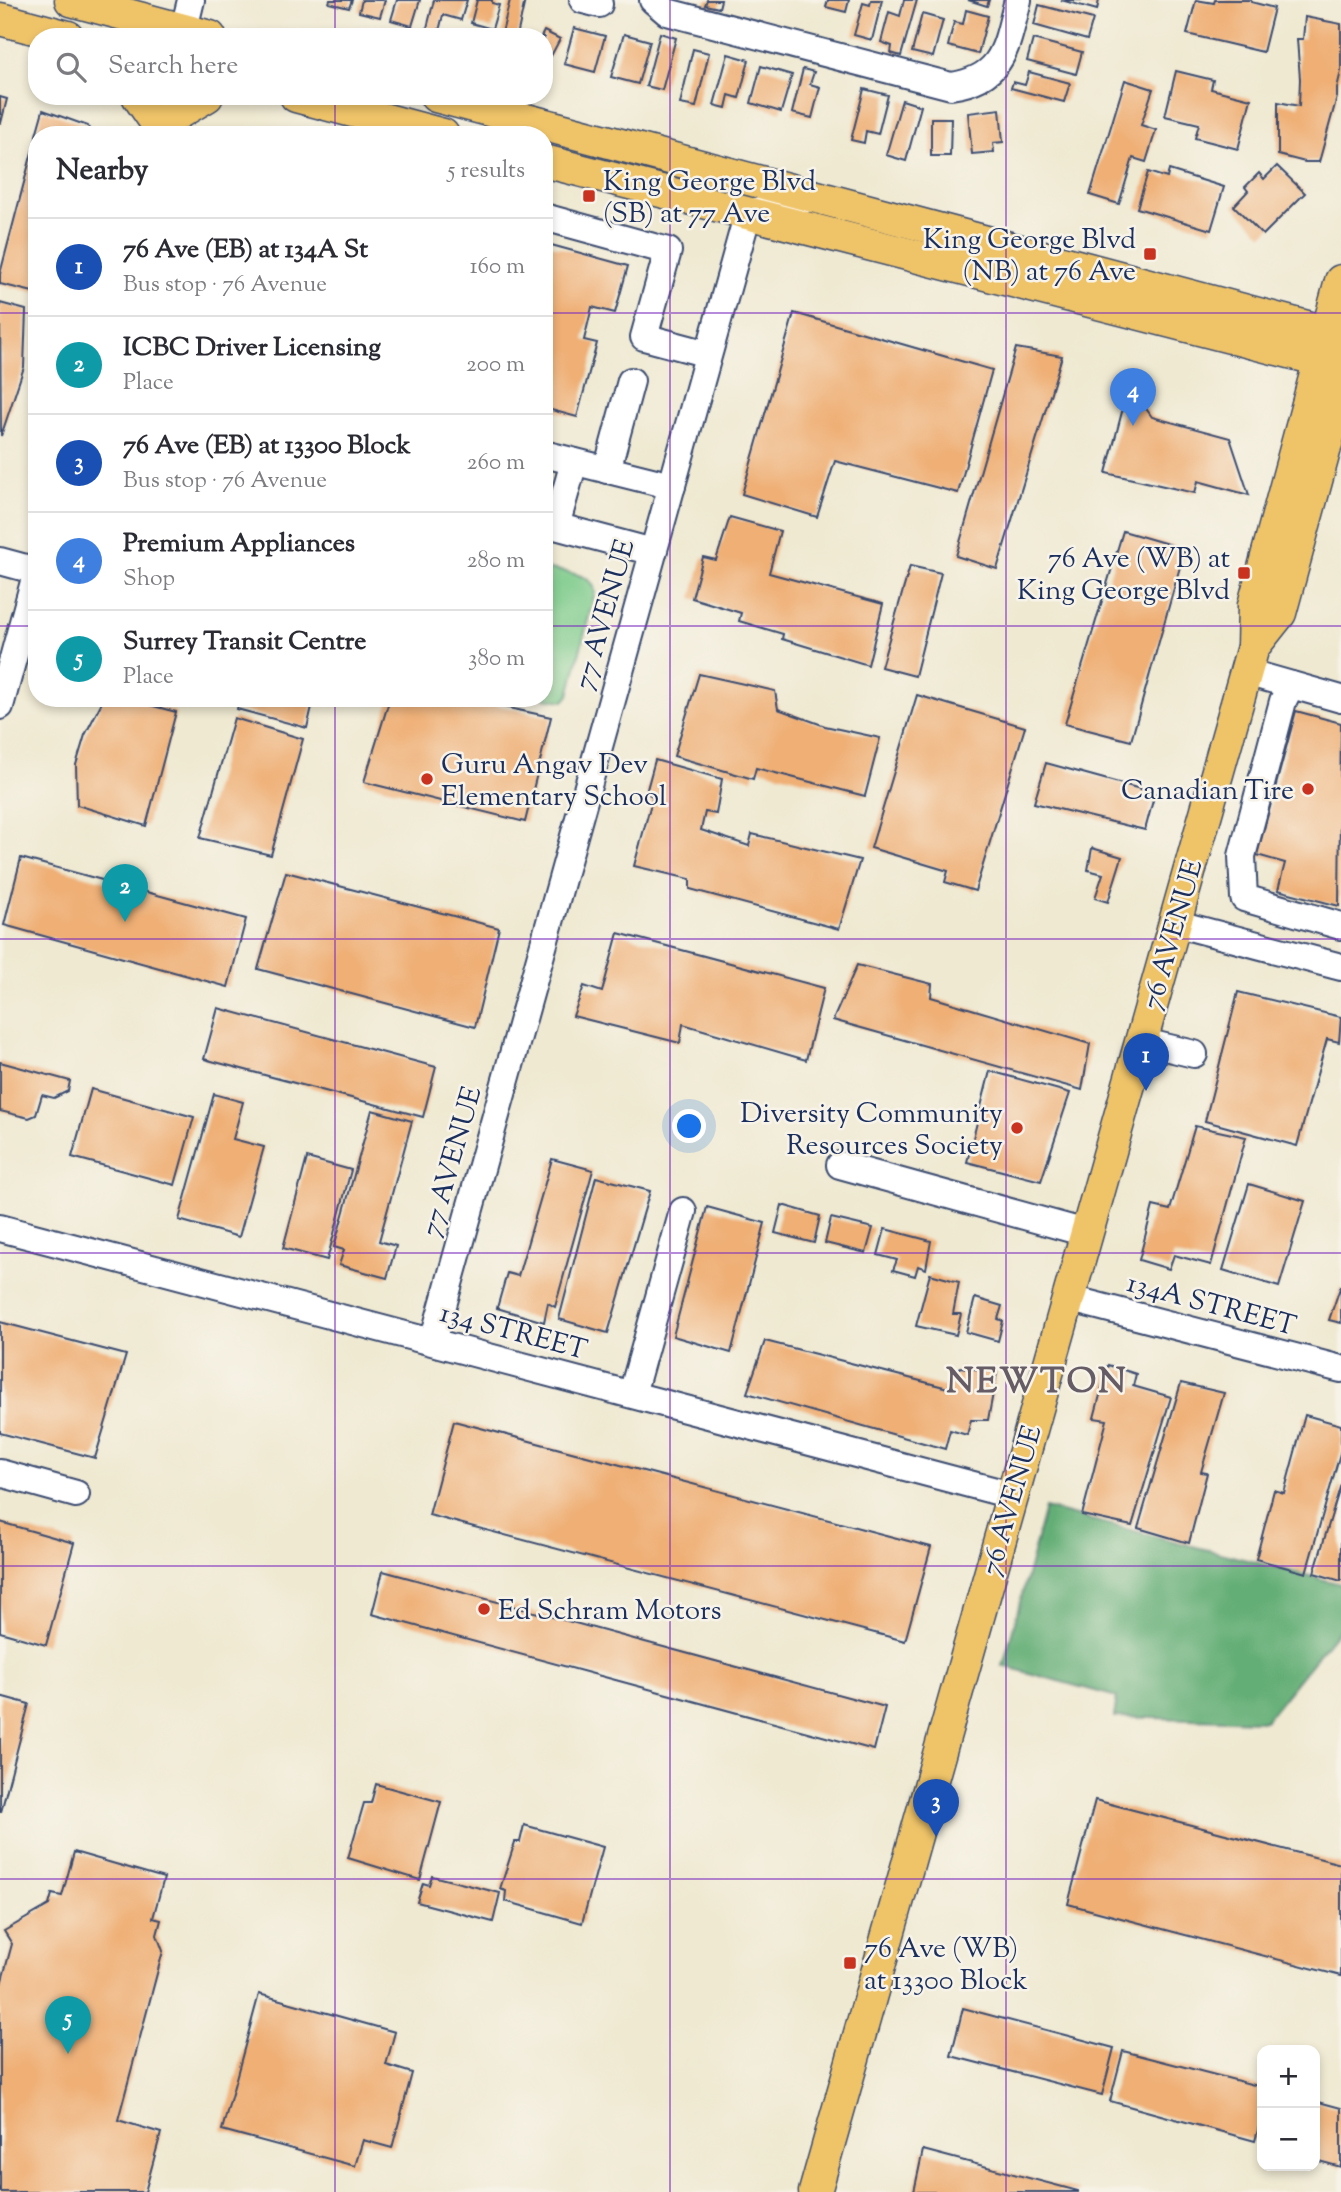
<!DOCTYPE html>
<html lang="en">
<head>
<meta charset="utf-8">
<style>
	:root { --surface:#fff; --page:#f2f2f3; --text:#2b2b33; --muted:#7c7c81; --line:#e1e1e2; --accent:#db2777 }
	body { margin:0; font-family:"Sorts Mill Goudy",serif; background:var(--page); color:var(--text) }
	.controls { position:absolute; right:21px; bottom:21px; display:grid; overflow:hidden; border-radius:14px; box-shadow:0 4px 10px #0003 }
	.controls button { width:63px; height:63px; display:grid; place-items:center; padding:0; border:0; border-bottom:2px solid var(--line); background:var(--surface); color:var(--text); font:35px sans-serif }
	.you { position:absolute; left:690px; top:1127px; width:24px; height:24px; margin:-18px; border:5px solid #fff; border-radius:50%; background:#1a73e8; box-shadow:0 0 0 10px #1a73e833 }
	.badge { display:grid; place-items:center; width:46px; height:46px; border-radius:50%; background:var(--accent); color:#fff; font-size:23px; font-weight:700 }
	.pin { position:absolute; translate:-50% -58px; filter:drop-shadow(0 2px 4px #0008) }
	.pin::after { content:''; position:absolute; top:37px; width:24px; height:21px; background:inherit; clip-path:polygon(0 0,100% 0,50% 100%) }
	.list { margin:0; padding:0; list-style:none }
	h2 { display:flex; justify-content:space-between; align-items:center; height:91px; margin:0; padding:0 28px; font-size:30px }
	h2 small { font-size:23px; font-weight:400; color:var(--muted) }
	.list li { display:grid; grid-template-columns:46px 1fr auto; gap:21px; align-items:center; box-sizing:border-box; height:98px; padding:0 28px; border-top:2px solid var(--line) }
	.list b { display:block; font-size:26px; white-space:nowrap }
	.list p { margin:0; font-size:23px; white-space:nowrap; color:var(--muted) }
	.list em { font-size:23px; font-style:normal; color:var(--muted) }
	.icon { flex:none; width:38px; height:38px; fill:none; stroke:currentColor; stroke-width:2; stroke-linecap:round; stroke-linejoin:round }
	.map { position:relative; flex:none; width:1341px; height:2192px; overflow:hidden }
	.search { position:absolute; background:var(--surface); box-shadow:0 4px 10px #0003; left:28px; top:28px; width:525px; height:77px; display:flex; align-items:center; gap:18px; box-sizing:border-box; padding:0 24px; border-radius:28px; color:var(--muted); font-size:26px }
	.panel { position:absolute; background:var(--surface); box-shadow:0 4px 10px #0003; left:28px; top:126px; width:525px; height:581px; border-radius:28px }
	.map>svg:first-child { display:block }
	.green { fill:#7bca8a; stroke:#4b7c74; stroke-width:2 }
	.forest { fill:#64ae76; stroke:#406e6a; stroke-width:2 }
	.building { fill:#efaf74 }
	.lines { fill:none; stroke-linecap:round; stroke-linejoin:round }
	.minor-casing { stroke:#3b4b6f; stroke-width:30 }
	.major-casing { stroke:#3b4b6f; stroke-width:35 }
	.minor { stroke:#fff; stroke-width:26 }
	.major { stroke:#efc469; stroke-width:32 }
	.grid { fill:none; stroke:#7b2cbf; stroke-width:2; stroke-opacity:0.55 }
	.poi-dot { fill:#c8321e; stroke:#f7f3e8; stroke-width:2.5 }
	.labels { text-anchor:middle; stroke-width:5; stroke-linejoin:round; paint-order:stroke }
	.poi-label { font-size:28px; fill:#1b2f5e; stroke:#f7f3e8; text-anchor:start }
	.street-label { font-size:28px; fill:#1b2f5e; stroke:#f7f3e8 }
	.district-label { font-size:35px; font-weight:bold; letter-spacing:2px; fill:#655c66; stroke:#f7f3e8 }
</style>
</head>
<body>
<div class="map">
<svg width="1341" height="2192" viewBox="0 0 1341 2192">
	<rect width="100%" height="100%" fill="#f7f3e8"/>
	<filter id="ink" filterUnits="userSpaceOnUse"><feTurbulence type="fractalNoise" baseFrequency=".0143" numOctaves="2"/><feDisplacementMap in="SourceGraphic" scale="14" xChannelSelector="R" yChannelSelector="G"/><feConvolveMatrix kernelMatrix="1 2 1 2 8 2 1 2 1" color-interpolation-filters="sRGB"/></filter>
	<filter id="wash" filterUnits="userSpaceOnUse"><feTurbulence type="fractalNoise" baseFrequency=".00686" numOctaves="4" result="noise"/><feDisplacementMap in="SourceGraphic" scale="28" xChannelSelector="R" yChannelSelector="G"/><feGaussianBlur stdDeviation="1.57" result="paint"/><feColorMatrix in="noise" values="0 0 0 0 0 0 0 0 0 0 0 0 0 0 0 0 0 1.4 0 .05"/><feComposite in="paint" operator="in"/></filter>
	<g filter="url(#wash)">
		<rect width="100%" height="100%" fill="#efe9d1"/>
		<path class="green" d="M544 568C560 572 594 572 595 592L569 695 564 701 544 698Z"/>
		<path class="forest" d="M1045 1508 1341 1584V1627L1265 1721 1114 1717 1117 1697 1003 1666Z"/>
		<g id="blocks">
			<g class="building">
				<path d="M330 0H352L349 8 329 3Z"/>
				<path d="M362 0H385L380 17 359 12Z"/>
				<path d="M397 0H420L412 26 391 20Z"/>
				<path d="M434 0H467L461 20 443 15 438 35 426 32Z"/>
				<path d="M477 0H492V3L499 5 492 29 471 23Z"/>
				<path d="M510 0H525L517 36 502 33Z"/>
				<path d="M707 0H721L719 8 705 5Z"/>
				<path d="M828 0H849L846 12 826 7Z"/>
				<path d="M871 0H882L872 40 854 35 863 3 870 5Z"/>
				<path d="M904 0H917L901 56 891 53 892 46 881 42 889 12 900 16Z"/>
				<path d="M968 0H989L987 6Z"/>
				<path d="M1061 0H1099L1097 10Z"/>
				<path d="M1196 0 1214 3 1215 0H1251V2L1274 8 1263 52 1187 34Z"/>
				<path d="M1039 5 1093 19 1087 40 1034 25Z"/>
				<path d="M966 10 988 16 978 54 948 46 954 22 963 24Z"/>
				<path d="M922 14 943 20 933 57 912 52Z"/>
				<path d="M1305 17 1341 24V71L1337 88V97L1319 162H1305L1278 155V102L1299 106 1300 79 1297 39H1303Z"/>
				<path d="M574 28 605 36 595 72 564 64Z"/>
				<path d="M544 31 560 39 551 56 544 53V37H541Z"/>
				<path d="M660 33 676 38 662 90 646 86Z"/>
				<path d="M624 34 650 41 638 84 611 77Z"/>
				<path d="M1033 39 1082 52 1076 74 1027 61Z"/>
				<path d="M693 49 709 53 696 107 680 104Z"/>
				<path d="M728 54 749 60 739 98 729 95 726 108 714 105Z"/>
				<path d="M761 66 792 75 781 112 751 103Z"/>
				<path d="M803 69 814 72 810 84 820 87 812 118 792 113Z"/>
				<path d="M1176 71 1213 80 1211 89 1251 99 1238 149 1195 138 1199 124 1165 116Z"/>
				<path d="M1029 72 1070 83 1064 102 1011 88 1013 82 1025 85Z"/>
				<path d="M1125 80 1153 89 1141 125 1156 130 1146 162 1133 158 1119 204 1090 195Z"/>
				<path d="M864 89 888 95 878 134 866 131 864 143 851 140Z"/>
				<path d="M0 97 7 99 1 123H0Z"/>
				<path d="M902 100 921 106 906 161 886 155Z"/>
				<path d="M1000 109 1003 142 993 143 994 152 972 154 968 113Z"/>
				<path d="M43 110 88 126 91 135H36Z"/>
				<path d="M931 118H951L950 156H931Z"/>
				<path d="M36 137H37V293L0 284V274Z"/>
				<path d="M1277 166 1305 193 1263 235 1234 206 1248 191 1245 187 1259 173 1264 179Z"/>
				<path d="M1169 170 1224 187 1211 230 1137 208 1148 172 1167 178Z"/>
				<path d="M544 243 628 266 615 313 592 307 584 340 597 343 577 417 544 408Z"/>
				<path d="M0 303 26 310 24 367 1 436Z"/>
				<path d="M794 313 992 370 958 493 835 461 817 517 742 494Z"/>
				<path d="M1016 348 1062 356 997 569 956 556Z"/>
				<path d="M1129 385 1152 417 1230 438 1249 495 1198 481 1195 493 1106 473Z"/>
				<path d="M730 517 780 531 769 573 883 604 868 665 782 639 783 634 739 621 741 613 692 598 703 557 716 560Z"/>
				<path d="M1123 531 1185 549 1131 741 1065 724Z"/>
				<path d="M910 566 941 573 915 676 881 667Z"/>
				<path d="M699 674 775 691 778 709 825 726 880 738 865 796 756 768 753 779 674 756Z"/>
				<path d="M917 695 1025 727 975 891 945 882 948 871 871 848Z"/>
				<path d="M104 698H123L176 712 146 826 77 805 76 765 85 735Z"/>
				<path d="M240 698H314L307 728 237 709Z"/>
				<path d="M390 698H462L551 717 525 822 364 782Z"/>
				<path d="M1296 711 1341 723 1339 906 1278 890 1285 863 1257 855Z"/>
				<path d="M234 718 303 739 271 855 200 838Z"/>
				<path d="M655 760 722 779 716 814 705 812 701 830 749 846 752 834 860 860 839 929 690 889V879L634 866 653 796 646 793Z"/>
				<path d="M1046 763 1155 793 1145 830 1034 803Z"/>
				<path d="M1092 848 1122 857 1108 902 1095 898 1103 874 1088 870Z"/>
				<path d="M21 858 246 919 228 987 4 925Z"/>
				<path d="M286 872 499 928 475 1027 258 969Z"/>
				<path d="M618 933 824 988 806 1060 683 1024 680 1043 573 1016 584 986 602 992Z"/>
				<path d="M857 965 932 984 931 997 1090 1044 1082 1090 833 1020Z"/>
				<path d="M1238 992 1341 1017 1339 1042 1327 1039 1297 1146 1205 1121Z"/>
				<path d="M218 1008 436 1067 423 1117 204 1059Z"/>
				<path d="M0 1062 70 1081 68 1091 54 1098 42 1095 36 1115 29 1118 0 1111Z"/>
				<path d="M990 1071 1070 1093 1041 1181 967 1162Z"/>
				<path d="M91 1089 194 1117 175 1185 72 1157Z"/>
				<path d="M214 1094 243 1102 233 1139 264 1147 239 1237 179 1220Z"/>
				<path d="M372 1110 412 1121 379 1241 396 1246 387 1278 339 1265 344 1250 334 1247Z"/>
				<path d="M1195 1126 1246 1137 1211 1265 1174 1255 1169 1269 1139 1260 1153 1206 1170 1210Z"/>
				<path d="M307 1158 351 1170 327 1260 283 1248Z"/>
				<path d="M552 1159 593 1170 555 1307 548 1303 544 1322 497 1308 507 1273 518 1276Z"/>
				<path d="M596 1177 650 1191 608 1333 559 1319Z"/>
				<path d="M1249 1184 1305 1201 1279 1287 1223 1270Z"/>
				<path d="M782 1205 820 1216 814 1243 775 1233Z"/>
				<path d="M707 1207 765 1223 731 1353 673 1336Z"/>
				<path d="M831 1218 873 1228 866 1253 825 1243Z"/>
				<path d="M885 1229 931 1241 926 1269 918 1266 915 1276 893 1270 897 1260 878 1255Z"/>
				<path d="M930 1274 959 1282 953 1314H961L956 1335 916 1326Z"/>
				<path d="M1341 1285V1323L1329 1320Z"/>
				<path d="M975 1298 1002 1306 998 1319 1003 1321 998 1341 966 1332Z"/>
				<path d="M0 1322 126 1355 95 1458 0 1433Z"/>
				<path d="M765 1341 948 1388 960 1367 997 1372 988 1420H971L967 1435 950 1430 945 1449 747 1393Z"/>
				<path d="M1108 1365 1136 1374 1133 1386 1171 1397 1132 1526 1082 1515 1107 1420 1094 1418Z"/>
				<path d="M1181 1383 1224 1393 1201 1472 1207 1473 1189 1543 1138 1528Z"/>
				<path d="M1305 1415 1341 1425V1450L1306 1573 1256 1559 1274 1490 1284 1493Z"/>
				<path d="M454 1421 931 1547 905 1641 429 1515Z"/>
				<path d="M1341 1484V1581L1314 1573Z"/>
				<path d="M0 1522 74 1543 46 1645 0 1632Z"/>
				<path d="M383 1571 885 1707 874 1750 372 1614Z"/>
				<path d="M0 1696 29 1704 1 1812H0Z"/>
				<path d="M376 1784 441 1802 420 1880 348 1858 364 1803H371Z"/>
				<path d="M1095 1800 1341 1864V1976L1068 1904Z"/>
				<path d="M524 1825 603 1847 582 1923 505 1901 506 1891 500 1889 515 1842H520Z"/>
				<path d="M74 1852 164 1878 153 1918 161 1920 157 1935 163 1951 118 2120 161 2133 145 2192H0V1988L12 1944 4 1931 49 1905 52 1894 62 1896Z"/>
				<path d="M432 1876 500 1893 493 1922 417 1902 423 1883 429 1885Z"/>
				<path d="M259 1994 395 2032 386 2065 412 2073 392 2148 363 2140 355 2166 222 2130Z"/>
				<path d="M963 2008 1114 2048 1102 2095 951 2056Z"/>
				<path d="M1123 2051 1262 2087V2115L1255 2141 1110 2101Z"/>
				<path d="M1315 2101 1341 2108V2167L1315 2160Z"/>
				<path d="M923 2150 1078 2191V2192H914Z"/>
			</g>
		</g>
	</g>
	<g filter="url(#ink)">
		<use href="#blocks" fill-opacity="0" stroke="#3b4b6f" stroke-width="2"/>
		<g class="lines">
			<defs>
				<g id="minor">
					<path d="M583 0 599 4"/>
					<path d="M653 0 667 12 951 86C1005 78 1006 46 1018 0"/>
					<path d="M182 37 191 0"/>
					<path d="M156 135 166 96"/>
					<path d="M544 217 668 251 644 337 708 354"/>
					<path d="M544 454 672 486"/>
					<path d="M607 470 631 381"/>
					<path d="M544 523 653 552"/>
					<path d="M556 526 574 462"/>
					<path d="M0 561 37 571"/>
					<path d="M1246 672 1341 699"/>
					<path d="M1291 685 1283 701 1242 856 1244 898 1341 926"/>
					<path d="M0 706 37 571"/>
					<path d="M1174 923 1341 967"/>
					<path d="M1140 1041 1194 1054"/>
					<path d="M840 1165 1086 1233"/>
					<path d="M0 1228 1011 1495"/>
					<path d="M1067 1298 1341 1369"/>
					<path d="M433 1341 748 213 814 197"/>
					<path d="M632 1394 683 1211"/>
					<path d="M0 1473 76 1494"/>
				</g>
				<g id="major">
					<path d="M71 0 210 37"/>
					<path d="M0 19 68 37"/>
					<path d="M138 96 158 125 207 96"/>
					<path d="M296 96 443 135"/>
					<path d="M436 96 1341 336"/>
					<path d="M544 161 1340 365"/>
					<path d="M1253 647 1280 613 1341 389"/>
					<path d="M815 2192 1253 647 1254 605 1341 281"/>
				</g>
			</defs>
			<use href="#minor" class="minor-casing"/>
			<use href="#major" class="major-casing"/>
			<use href="#minor" class="minor"/>
			<use href="#major" class="major"/>
		</g>
	</g>
	<path class="grid" d="M335 0V37M670 0V2192M1006 0V2192M335 96V135M0 313H37M544 313H1341M0 626H37M544 626H1341M335 698V2192M0 939H1341M0 1253H1341M0 1566H1341M0 1879H1341"/>
	<g class="poi-dot">
		<rect x="582" y="189" width="14" height="14" rx="3.5"/>
		<rect x="1143" y="247" width="14" height="14" rx="3.5"/>
		<rect x="1237" y="566" width="14" height="14" rx="3.5"/>
		<circle cx="427" cy="779" r="7"/>
		<circle cx="1308" cy="789" r="7"/>
		<circle cx="1017" cy="1128" r="7"/>
		<circle cx="484" cy="1609" r="7"/>
		<rect x="843" y="1956" width="14" height="14" rx="3.5"/>
	</g>
	<g class="labels">
		<g class="poi-label">
			<text x="603" y="190">King George Blvd<tspan x="603" dy="32">(SB) at 77 Ave</tspan></text>
			<text x="1136" y="248" text-anchor="end">King George Blvd<tspan x="1136" dy="32">(NB) at 76 Ave</tspan></text>
			<text x="1230" y="567" text-anchor="end">76 Ave (WB) at<tspan x="1230" dy="32">King George Blvd</tspan></text>
			<text x="441" y="773">Guru Angav Dev<tspan x="441" dy="32">Elementary School</tspan></text>
			<text x="1294" y="799" text-anchor="end">Canadian Tire</text>
			<text x="1003" y="1122" text-anchor="end">Diversity Community<tspan x="1003" dy="32">Resources Society</tspan></text>
			<text x="498" y="1619">Ed Schram Motors</text>
			<text x="864" y="1957">76 Ave (WB)<tspan x="864" dy="32">at 13300 Block</tspan></text>
		</g>
		<g class="street-label">
			<text transform="translate(603 614) rotate(-74)" y="10">77 AVENUE</text>
			<text transform="translate(1171 934) rotate(-74)" y="10">76 AVENUE</text>
			<text transform="translate(450 1161) rotate(-74)" y="10">77 AVENUE</text>
			<text transform="translate(1212 1303) rotate(15)" y="10">134A STREET</text>
			<text transform="translate(514 1330) rotate(15)" y="10">134 STREET</text>
			<text transform="translate(1010 1500) rotate(-74)" y="10">76 AVENUE</text>
		</g>
		<g class="district-label">
			<text x="1037" y="1392">NEWTON</text>
		</g>
	</g>
</svg>
<div class="controls">
<button>+</button>
<button>−</button>
</div>
<div class="you"></div>
<div class="pin badge" style="left:1146px;top:1091px;background:#1a4fb4">1</div>
<div class="pin badge" style="left:125px;top:922px;background:#0f9aa8">2</div>
<div class="pin badge" style="left:936px;top:1837px;background:#1a4fb4">3</div>
<div class="pin badge" style="left:1133px;top:426px;background:#3f7fe0">4</div>
<div class="pin badge" style="left:68px;top:2054px;background:#0f9aa8">5</div>
<div class="search"><svg class="icon" aria-label="search" viewBox="0 0 24 24"><circle cx="10" cy="10" r="6"/><path d="M15 15l6 6"/></svg>Search here</div>
<section class="panel">
<h2>Nearby<small>5 results</small></h2>
<ul class="list">
<li><span class="badge" style="background:#1a4fb4">1</span><div><b>76 Ave (EB) at 134A St</b><p>Bus stop · 76 Avenue</p></div><em>160 m</em></li>
<li><span class="badge" style="background:#0f9aa8">2</span><div><b>ICBC Driver Licensing</b><p>Place</p></div><em>200 m</em></li>
<li><span class="badge" style="background:#1a4fb4">3</span><div><b>76 Ave (EB) at 13300 Block</b><p>Bus stop · 76 Avenue</p></div><em>260 m</em></li>
<li><span class="badge" style="background:#3f7fe0">4</span><div><b>Premium Appliances</b><p>Shop</p></div><em>280 m</em></li>
<li><span class="badge" style="background:#0f9aa8">5</span><div><b>Surrey Transit Centre</b><p>Place</p></div><em>380 m</em></li>
</ul>
</section>
</div>
</body>
</html>
